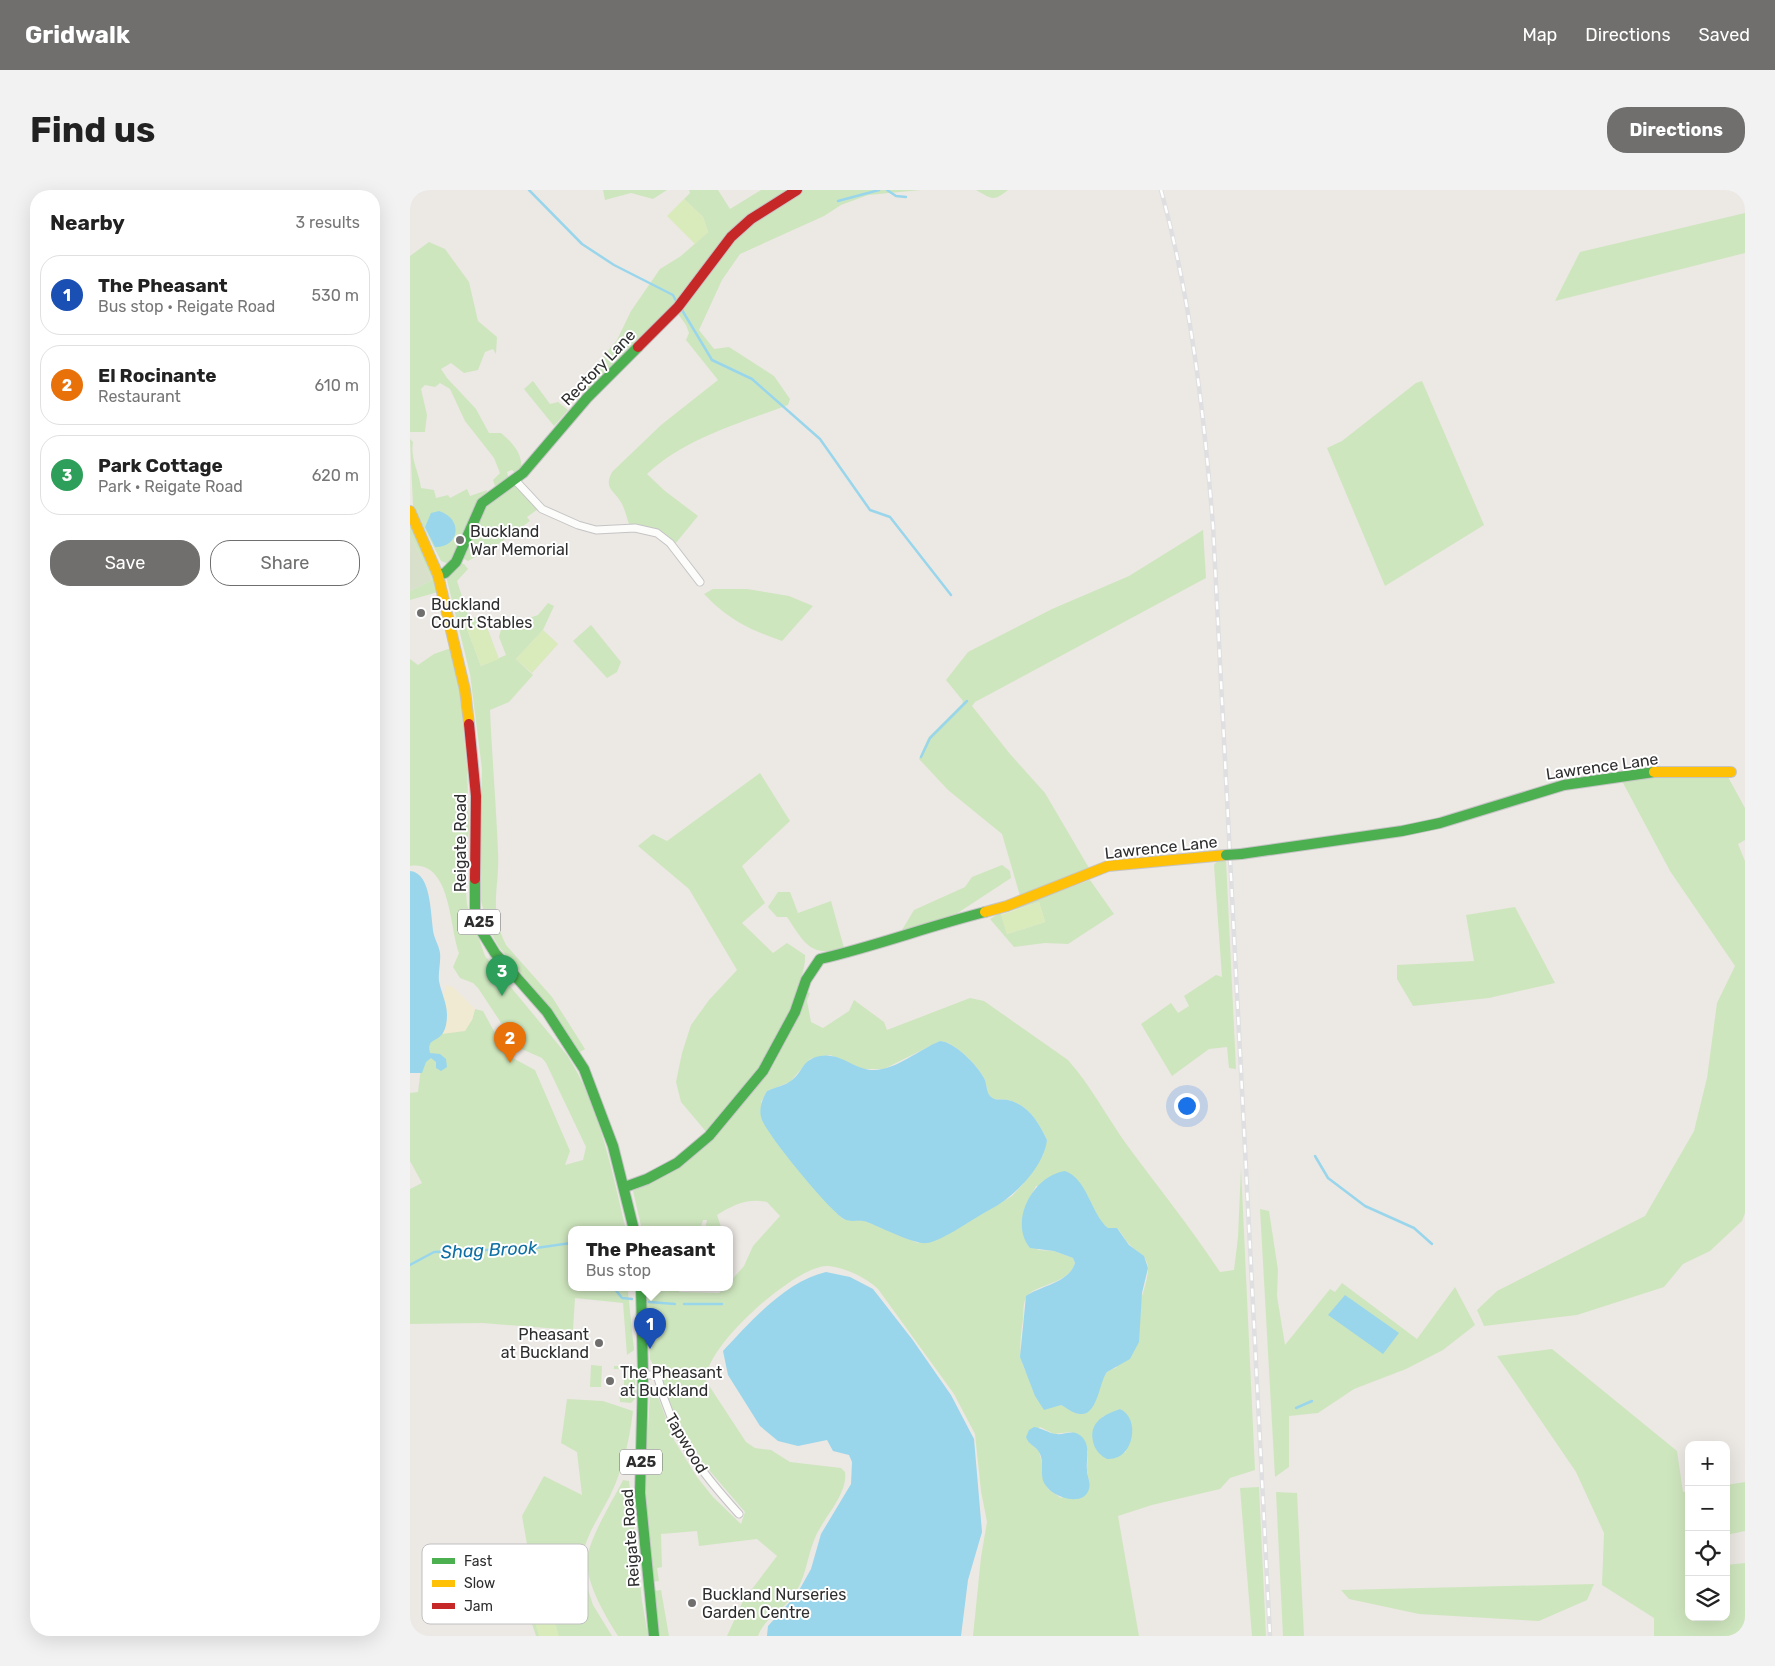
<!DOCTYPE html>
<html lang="en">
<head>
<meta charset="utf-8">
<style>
	:root { --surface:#fff; --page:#f2f2f2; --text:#222; --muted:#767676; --line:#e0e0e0; --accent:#706f6e }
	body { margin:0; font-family:Rubik,sans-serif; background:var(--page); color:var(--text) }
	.controls { position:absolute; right:15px; bottom:15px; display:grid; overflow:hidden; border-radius:10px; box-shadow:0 5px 20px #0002 }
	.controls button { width:45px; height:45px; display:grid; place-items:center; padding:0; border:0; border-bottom:1px solid var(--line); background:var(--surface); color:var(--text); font:25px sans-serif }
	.you { position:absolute; left:776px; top:915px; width:18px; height:18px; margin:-12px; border:4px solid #fff; border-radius:50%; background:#1a73e8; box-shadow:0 0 0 8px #1a73e833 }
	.badge { display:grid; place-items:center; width:32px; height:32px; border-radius:50%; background:var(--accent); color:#fff; font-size:16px; font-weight:700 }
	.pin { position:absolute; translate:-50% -41px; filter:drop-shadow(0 1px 2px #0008) }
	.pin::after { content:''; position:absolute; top:26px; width:18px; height:15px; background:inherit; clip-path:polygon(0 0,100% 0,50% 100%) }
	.popup { position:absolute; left:158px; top:1036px; width:165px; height:65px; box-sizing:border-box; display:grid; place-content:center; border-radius:10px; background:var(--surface); filter:drop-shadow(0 1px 4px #0005); font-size:16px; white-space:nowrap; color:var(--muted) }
	.popup b { font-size:19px; color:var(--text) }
	.popup::after { content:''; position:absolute; left:50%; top:100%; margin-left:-10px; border:10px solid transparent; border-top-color:var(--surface) }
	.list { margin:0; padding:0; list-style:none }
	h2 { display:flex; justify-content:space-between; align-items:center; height:65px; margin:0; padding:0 20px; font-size:21px }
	h2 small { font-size:16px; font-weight:400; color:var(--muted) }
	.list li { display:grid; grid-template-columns:32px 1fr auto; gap:15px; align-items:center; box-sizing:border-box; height:80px; margin:0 10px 10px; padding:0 10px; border:1px solid var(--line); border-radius:20px }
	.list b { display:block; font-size:19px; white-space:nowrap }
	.list p { margin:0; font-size:16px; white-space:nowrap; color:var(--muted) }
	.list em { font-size:16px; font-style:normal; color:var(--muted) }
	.actions { display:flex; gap:10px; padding:15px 20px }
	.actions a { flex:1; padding:11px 0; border:1px solid var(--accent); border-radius:20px; text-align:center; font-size:18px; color:var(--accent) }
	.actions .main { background:var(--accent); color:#fff }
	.icon { flex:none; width:28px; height:28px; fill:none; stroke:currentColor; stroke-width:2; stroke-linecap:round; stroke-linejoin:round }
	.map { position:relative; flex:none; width:1335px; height:1446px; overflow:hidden; border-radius:20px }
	header { display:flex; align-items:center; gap:30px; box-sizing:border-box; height:70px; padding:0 25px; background:var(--accent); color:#fff }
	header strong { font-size:24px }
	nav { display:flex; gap:28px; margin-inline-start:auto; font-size:18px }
	.intro { display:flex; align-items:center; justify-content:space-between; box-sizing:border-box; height:120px; padding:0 30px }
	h1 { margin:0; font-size:35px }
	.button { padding:12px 22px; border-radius:20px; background:var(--accent); color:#fff; font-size:18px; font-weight:700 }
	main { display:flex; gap:30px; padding:0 30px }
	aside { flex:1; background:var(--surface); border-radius:20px; box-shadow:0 5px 20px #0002 }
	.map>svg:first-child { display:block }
	.green { fill:#cee6be; fill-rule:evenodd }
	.sand { fill:#f0ead3 }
	.cemetery { fill:#d8e0cc }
	.pitch { fill:#d9eabb }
	.water { fill:#99d6ec }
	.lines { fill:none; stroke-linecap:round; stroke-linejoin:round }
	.stream { stroke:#99d6ec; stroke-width:2.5 }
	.street-casing { stroke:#c5c4c5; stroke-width:9 }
	.fast-casing { stroke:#c5c4c5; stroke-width:12 }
	.slow-casing { stroke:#c5c4c5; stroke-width:12 }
	.jam-casing { stroke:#c5c4c5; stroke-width:12 }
	.street { stroke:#fcfcfb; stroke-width:7 }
	.fast { stroke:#4caf50; stroke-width:10 }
	.slow { stroke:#ffc107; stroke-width:10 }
	.jam { stroke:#c62828; stroke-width:10 }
	.rail-casing { stroke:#dfdfe1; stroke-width:4.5 }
	.rail { stroke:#fff; stroke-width:2.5; stroke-dasharray:8; stroke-linecap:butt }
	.fast-bridge-casing { stroke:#c5c4c5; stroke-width:12; stroke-linecap:butt }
	.fast-bridge { stroke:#4caf50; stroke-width:10 }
	.poi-dot { fill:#706f6e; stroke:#fff; stroke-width:2 }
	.labels { text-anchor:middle; stroke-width:4; stroke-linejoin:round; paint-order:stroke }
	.shield { fill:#fff; stroke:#6d6d6d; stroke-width:1 }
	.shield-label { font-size:15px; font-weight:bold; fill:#2e2e2e }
	.street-label { font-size:16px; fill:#2e2e2e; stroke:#fff }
	.poi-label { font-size:16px; fill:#2e2e2e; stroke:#fff; text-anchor:start }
	.water-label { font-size:18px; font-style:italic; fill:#0d6fa3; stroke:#fff }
	.key { fill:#fff; stroke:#c0c0c0; stroke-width:1 }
	.key-label { font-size:14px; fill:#2e2e2e }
</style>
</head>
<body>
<header>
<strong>Gridwalk</strong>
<nav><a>Map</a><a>Directions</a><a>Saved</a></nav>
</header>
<div class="intro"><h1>Find us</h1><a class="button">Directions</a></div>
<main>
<aside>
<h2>Nearby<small>3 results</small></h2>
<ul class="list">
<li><span class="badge" style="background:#1a4fb4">1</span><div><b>The Pheasant</b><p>Bus stop · Reigate Road</p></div><em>530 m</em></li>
<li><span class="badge" style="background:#e8710a">2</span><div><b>El Rocinante</b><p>Restaurant</p></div><em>610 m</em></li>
<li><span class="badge" style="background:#2e9e5b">3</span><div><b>Park Cottage</b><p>Park · Reigate Road</p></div><em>620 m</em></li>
</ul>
<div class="actions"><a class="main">Save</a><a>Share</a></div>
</aside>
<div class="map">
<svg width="1335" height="1446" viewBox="0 0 1335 1446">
	<rect width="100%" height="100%" fill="#ece8e4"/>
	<g class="green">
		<path d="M193 0H257L243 9 221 3 195 10Z"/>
		<path d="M279 0H308L320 19 351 0H511L458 5 431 15 414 26 330 64 312 90 289 140 304 159 319 157 364 186 380 209 378 215C330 233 275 248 237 284L255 301 288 326 265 354 248 340 219 334C217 328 215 320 212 314 205 300 193 300 202 282L251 235 308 190 276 150 279 143 276 135 263 117 178 201 174 196 178 185 207 150 221 121 250 79 271 66 298 42 293 27 274 9 280 3Z"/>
		<path d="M566 0H598C583 12 582 9 566 0Z"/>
		<path d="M1335 23V63L1145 111 1170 62Z"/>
		<path d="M19 52 35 59 59 92 68 131 87 147 86 164 83 159 75 162 68 180 54 183 41 173 31 179 37 188 66 219 79 243H91C102 252 113 264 111 278L105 283 102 280 97 282 99 289 85 296 83 290 90 283 84 268 55 231 40 199 30 193 25 197 15 195 11 199 17 225 15 242H0V66Z"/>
		<path d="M123 191 140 214 148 212 158 220 144 236 114 199Z"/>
		<path d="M1012 191 1074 335 975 396 917 258 932 251 1006 193Z"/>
		<path d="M0 249 3 252C0 268 9 282 11 298L24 300 26 308 38 305 40 308 57 299 60 306 77 300V301L68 312 42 371 36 373 31 371 3 316Z"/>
		<path d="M101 295 106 296 128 319 117 327 120 331 72 366 69 365 58 371 52 368 74 315Z"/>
		<path d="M0 334 18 370 28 402 0 410V401L22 390 0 344Z"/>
		<path d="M793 340 796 388 565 512 562 516 600 564 635 603 679 678 610 706 592 644 538 600 509 569 518 548 552 514 553 511 536 490 558 462 642 419 719 386Z"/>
		<path d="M49 373 54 374 58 379 47 391 59 428 73 427 75 432 57 439 71 476 96 465 89 447 93 432 100 430 116 438 119 428 128 425 138 413 144 416 133 440 106 469 123 485 99 512 80 520C82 567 86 614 88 661 90 698 78 719 96 755L142 807 175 859 170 862 135 812 89 757 78 738 71 711 69 681 72 579 60 484 36 386Z"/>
		<path d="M303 399H337L379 406 403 416 372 451C338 439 319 430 294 404Z"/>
		<path d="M181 435 211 472 207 482 197 488 163 451Z"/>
		<path d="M41 458 49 495 57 578 59 639 55 687 57 715 75 766 157 865C190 916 202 982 216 1040H161V1098H221L218 1102 224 1160 217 1165 213 1113 165 1108 163 1140 72 1133 0 1134V999L12 993 0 971V903L8 902 14 853 24 845 62 830 65 819 73 821 97 865 125 880 160 961 155 975 173 970 176 957 136 873 132 868 107 857 68 798 63 793 50 788 43 777 49 763C39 735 41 670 0 676V469L8 475 24 464Z"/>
		<path d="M350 583 380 631 332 676 355 713 332 733 363 763 377 753 395 765C396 779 388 791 389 805L394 801 400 803 397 811 401 832 413 838 439 821 444 810 474 832 477 840 560 808 574 811 658 870C681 896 697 927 717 955 748 997 781 1038 810 1082L824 1080 828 1047 831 978 845 1280 820 1288 810 1299 742 1315 708 1326 729 1446H563L571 1367 577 1332 571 1301 565 1244 544 1204 468 1099C457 1088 432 1076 416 1076 384 1077 293 1158 296 1191L336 1252 345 1258 361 1260 380 1272 431 1278 435 1282C438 1305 413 1328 405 1348 397 1366 396 1390 383 1406 372 1421 356 1426 348 1446H317L333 1411 367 1366 347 1349 289 1356 287 1341 251 1344 252 1377 247 1378 249 1391 242 1392 235 1291 240 1203 244 1200 247 1204 264 1250 287 1287 303 1307 331 1334 335 1322 293 1273 261 1218 253 1193 240 1169 236 1098H271L269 1102 309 1103 314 1098H319V1093L334 1076 343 1056 370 1026 357 1012C338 1008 323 1015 307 1025L312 1040H295L297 1030H293L290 1040H232L223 1001 244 989 298 944 271 912 266 892 272 863 281 835 299 810 327 780 279 699 228 656 243 644 257 651ZM530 851C545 852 567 875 574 888 577 893 576 901 580 906 586 912 591 908 598 910 619 915 629 933 637 950L633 965 613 994 602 1006 573 1023 508 1053 455 1031 433 1029 417 1013 361 945 351 912 357 901 380 892 400 869 409 867 420 865 453 879H474ZM670 994 691 1032 698 1038H707C712 1043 714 1049 719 1054 726 1062 736 1064 738 1077 740 1092 713 1159 706 1178 681 1183 696 1223 668 1224L651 1215H646C612 1183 606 1177 613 1129 614 1120 612 1111 619 1104 630 1094 659 1093 665 1073L663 1068 644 1061 628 1060 617 1013 626 996ZM710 1219C726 1227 721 1250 715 1263L692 1227ZM630 1237 644 1244 661 1242 678 1261 677 1279 679 1293 651 1308 638 1299 629 1261 617 1250Z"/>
		<path d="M1269 585 1318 587 1335 618V650L1328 654 1335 671V1023L1332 1031 1300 1061 1273 1074 1254 1097 1167 1125 1074 1136 1067 1120 1087 1101 1235 1026 1284 941 1297 888 1307 813 1325 776 1260 681 1212 591 1235 587Z"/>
		<path d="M816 670 826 879 819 878 817 857 799 859 762 886 731 834 761 813 768 823 779 816 774 806 806 785 812 787 804 675 807 671Z"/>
		<path d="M592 675 600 681 601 688 540 728 492 740 504 720 555 697 562 687Z"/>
		<path d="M680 690 704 724 658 754 635 753 604 757 580 729 590 723ZM629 712 635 732 597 744 591 724Z"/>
		<path d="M368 702H380L388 723 421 711 434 758C401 768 395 754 377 727H367L358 717Z"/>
		<path d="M1105 717 1145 793 1079 808 1003 816 987 789V775L1064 771 1056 725Z"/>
		<path d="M850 1019 859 1021 868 1080 867 1106 875 1155 920 1099 925 1102 932 1093 1007 1149 1045 1097 1065 1135 1033 1160 996 1179 944 1199 908 1223 879 1226V1277L865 1287Z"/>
		<path d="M1142 1159 1267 1261 1273 1302 1279 1301V1427H1316V1375L1335 1373V1446H1244V1428L1192 1395 1194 1343 1166 1282 1087 1166Z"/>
		<path d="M181 1175 192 1176 191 1197H180Z"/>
		<path d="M204 1176H218L225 1181V1209L221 1213 210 1212 209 1201H214V1179H204Z"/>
		<path d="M157 1209 193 1211 223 1221C219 1254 211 1288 194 1317 182 1338 172 1355 170 1381L136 1389 121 1377 112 1326 134 1286 172 1305 167 1262 151 1253Z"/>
		<path d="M213 1290 219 1291 232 1411 238 1446H208C195 1425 173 1390 178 1364 183 1342 203 1310 213 1290Z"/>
		<path d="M1335 1292V1341L1316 1345V1295Z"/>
		<path d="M849 1297 856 1446H842L830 1298Z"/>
		<path d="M866 1302 887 1303 894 1446H873Z"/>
		<path d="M169 1390H175L183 1415 202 1446H126L114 1410Z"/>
		<path d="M1184 1394 1177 1410 1129 1431 1009 1424 939 1409 931 1400Z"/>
		<path d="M251 1400 259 1446H250L244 1401Z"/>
	</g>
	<path class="sand" d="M36 795 43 797 65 819 62 830 55 841 24 845Z"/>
	<path class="cemetery" d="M0 344 22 390 0 401Z"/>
	<g class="pitch">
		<path d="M274 9 293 27 298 42 285 54 257 26Z"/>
		<path d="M75 432 89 469 71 476 57 439Z"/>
		<path d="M133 440 148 454 122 483 106 469Z"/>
		<path d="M629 712 635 732 597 744 591 725Z"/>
		<path d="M140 1415 149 1446H129L121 1420Z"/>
	</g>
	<g class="water">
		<path d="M29 321C55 330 48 358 25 357L15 337 21 323Z"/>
		<path d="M0 681C23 683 20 729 24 745 26 752 29 756 30 763 31 772 28 782 29 791 31 802 37 813 37 825 37 831 36 838 33 843 27 852 16 849 20 863L30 864 36 869 37 877 31 881 26 878V872L21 868 16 872 12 883H0Z"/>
		<path d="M530 851C545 852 567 875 574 888 577 893 576 901 580 906 586 912 592 908 598 910 619 915 629 933 637 950 634 977 604 1007 581 1019 565 1027 533 1051 517 1053 505 1055 470 1037 457 1032 449 1029 441 1033 434 1029 419 1020 359 947 352 930 348 920 352 909 357 901 365 897 375 896 382 890 394 881 391 870 410 866 431 862 444 880 464 880 486 880 510 859 530 851Z"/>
		<path d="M655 981C677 988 681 1024 698 1038H707L719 1055 734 1066 738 1078 732 1103 729 1152 720 1169 697 1182C689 1192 688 1226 670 1224 664 1224 657 1218 651 1215L634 1220 625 1206 610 1167 616 1106C630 1096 659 1093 665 1073L663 1068 644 1061 620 1058C598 1031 624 985 655 981Z"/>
		<path d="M416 1082 440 1087 463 1099 502 1149 541 1205 564 1249 572 1342 558 1390 551 1446H357L358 1436 387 1404 401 1379 411 1344 441 1294 442 1272 439 1265 423 1261 417 1250 388 1256 368 1251 350 1236 318 1185 313 1161C340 1132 376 1091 416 1082Z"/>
		<path d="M935 1105 989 1143 973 1164 918 1125Z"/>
		<path d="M710 1219C731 1228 724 1271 697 1269 691 1266 686 1261 684 1255 677 1234 692 1225 710 1219Z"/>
		<path d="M624 1237C632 1238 638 1243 646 1244 654 1245 661 1240 668 1244 682 1252 676 1267 677 1280 677 1286 681 1293 679 1299 674 1317 645 1308 637 1297 628 1287 635 1275 630 1264 627 1256 618 1255 616 1247L619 1240Z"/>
	</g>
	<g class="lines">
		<g class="stream">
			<path d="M119 0 172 54 204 75 263 105 266 111"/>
			<path d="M477 0 486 6 496 7"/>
			<path d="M428 11 469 0"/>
			<path d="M272 120 302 170 342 189 410 249 460 320 480 327 541 405"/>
			<path d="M511 567 520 548 557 511"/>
			<path d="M905 966 918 988 955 1016 1004 1038 1022 1054"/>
			<path d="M0 1075 24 1062 126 1058 161 1053"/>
			<path d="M204 1098 212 1108 222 1109"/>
			<path d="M239 1112 265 1114"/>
			<path d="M274 1114H312"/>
			<path d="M886 1218 902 1211"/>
		</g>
		<defs>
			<g id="street">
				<path d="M105 290 132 319 168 335 186 340 225 338 247 343 260 353 290 392"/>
				<path d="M233 1185H244L248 1188C262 1245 290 1281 329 1324"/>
			</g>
			<g id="fast">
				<path d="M28 385 35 383 46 372 72 313 113 283 177 208 228 157"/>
				<path d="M831 664 992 641 1030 633 1154 595 1244 582"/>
				<path d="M65 689V720L72 742 85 763 137 822 174 879 203 956 224 1040"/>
				<path d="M215 997 237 989 267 973 299 946 353 881 385 822 396 790 410 769C466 756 519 736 575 722"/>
				<path d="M231 1098 233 1185 230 1303 244 1446"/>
			</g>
			<g id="slow">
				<path d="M0 321 28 385 55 500 59 534"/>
				<path d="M1244 582H1321"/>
				<path d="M575 722 597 716 698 676 816 665"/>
			</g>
			<g id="jam">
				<path d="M228 157 268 117 321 47 341 29 387 0"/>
				<path d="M59 534 66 606 65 689"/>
			</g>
		</defs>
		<use href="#street" class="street-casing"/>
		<use href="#fast" class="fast-casing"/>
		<use href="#slow" class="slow-casing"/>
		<use href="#jam" class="jam-casing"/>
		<use href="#street" class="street"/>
		<use href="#fast" class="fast"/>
		<use href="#slow" class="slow"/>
		<use href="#jam" class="jam"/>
		<defs>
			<path id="rail" d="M751 0C781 110 794 223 803 336L860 1446"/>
		</defs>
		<use href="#rail" class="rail-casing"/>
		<use href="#rail" class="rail"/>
		<defs>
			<path id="fast-bridge" d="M816 665 831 664"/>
		</defs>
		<use href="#fast-bridge" class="fast-bridge-casing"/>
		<use href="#fast-bridge" class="fast-bridge"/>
	</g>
	<g class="poi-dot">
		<circle cx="50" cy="350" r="5"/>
		<circle cx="11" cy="423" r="5"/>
		<circle cx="189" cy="1153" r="5"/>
		<circle cx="200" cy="1191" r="5"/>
		<circle cx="282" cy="1413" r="5"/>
	</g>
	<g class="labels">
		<g class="shield">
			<rect x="48" y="719.5" width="42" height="25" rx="4"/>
			<rect x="210" y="1259.5" width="42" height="25" rx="4"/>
		</g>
		<g class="shield-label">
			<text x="69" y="737">A25</text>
			<text x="231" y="1277">A25</text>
		</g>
		<g class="street-label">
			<text transform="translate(188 177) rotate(-46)" y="6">Rectory Lane</text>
			<text transform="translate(1192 576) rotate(-8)" y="6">Lawrence Lane</text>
			<text transform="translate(50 653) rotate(-90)" y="6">Reigate Road</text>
			<text transform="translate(751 657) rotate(-6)" y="6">Lawrence Lane</text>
			<text transform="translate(277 1253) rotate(59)" y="6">Tapwood</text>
			<text transform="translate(220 1348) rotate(-94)" y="6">Reigate Road</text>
		</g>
		<g class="poi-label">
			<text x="60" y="347">Buckland<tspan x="60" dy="18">War Memorial</tspan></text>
			<text x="21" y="420">Buckland<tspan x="21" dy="18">Court Stables</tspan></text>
			<text x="179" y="1150" text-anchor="end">Pheasant<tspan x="179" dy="18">at Buckland</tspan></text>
			<text x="210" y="1188">The Pheasant<tspan x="210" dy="18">at Buckland</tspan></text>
			<text x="292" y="1410">Buckland Nurseries<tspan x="292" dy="18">Garden Centre</tspan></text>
		</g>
		<g class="water-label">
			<text transform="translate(79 1060) rotate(-3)" y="6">Shag Brook</text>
		</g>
	</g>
	<rect x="12" y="1354" width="166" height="80" rx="8" class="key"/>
	<rect x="22" y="1368" width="23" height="6" fill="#4caf50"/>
	<rect x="22" y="1390" width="23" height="7" fill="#ffc107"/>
	<rect x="22" y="1413" width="23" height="6" fill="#c62828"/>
	<g class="key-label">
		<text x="54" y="1376">Fast</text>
		<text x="54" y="1398">Slow</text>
		<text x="54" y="1421">Jam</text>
	</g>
</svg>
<div class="controls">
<button>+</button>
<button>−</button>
<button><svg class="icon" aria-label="locate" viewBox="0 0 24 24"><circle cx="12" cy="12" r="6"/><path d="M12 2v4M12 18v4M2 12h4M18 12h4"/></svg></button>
<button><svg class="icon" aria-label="layers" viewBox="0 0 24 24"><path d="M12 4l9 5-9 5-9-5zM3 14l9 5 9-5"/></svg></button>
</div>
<div class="you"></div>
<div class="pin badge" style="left:240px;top:1159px;background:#1a4fb4">1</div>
<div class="popup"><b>The Pheasant</b>Bus stop</div>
<div class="pin badge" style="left:100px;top:873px;background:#e8710a">2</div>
<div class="pin badge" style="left:92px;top:806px;background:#2e9e5b">3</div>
</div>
</main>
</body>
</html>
